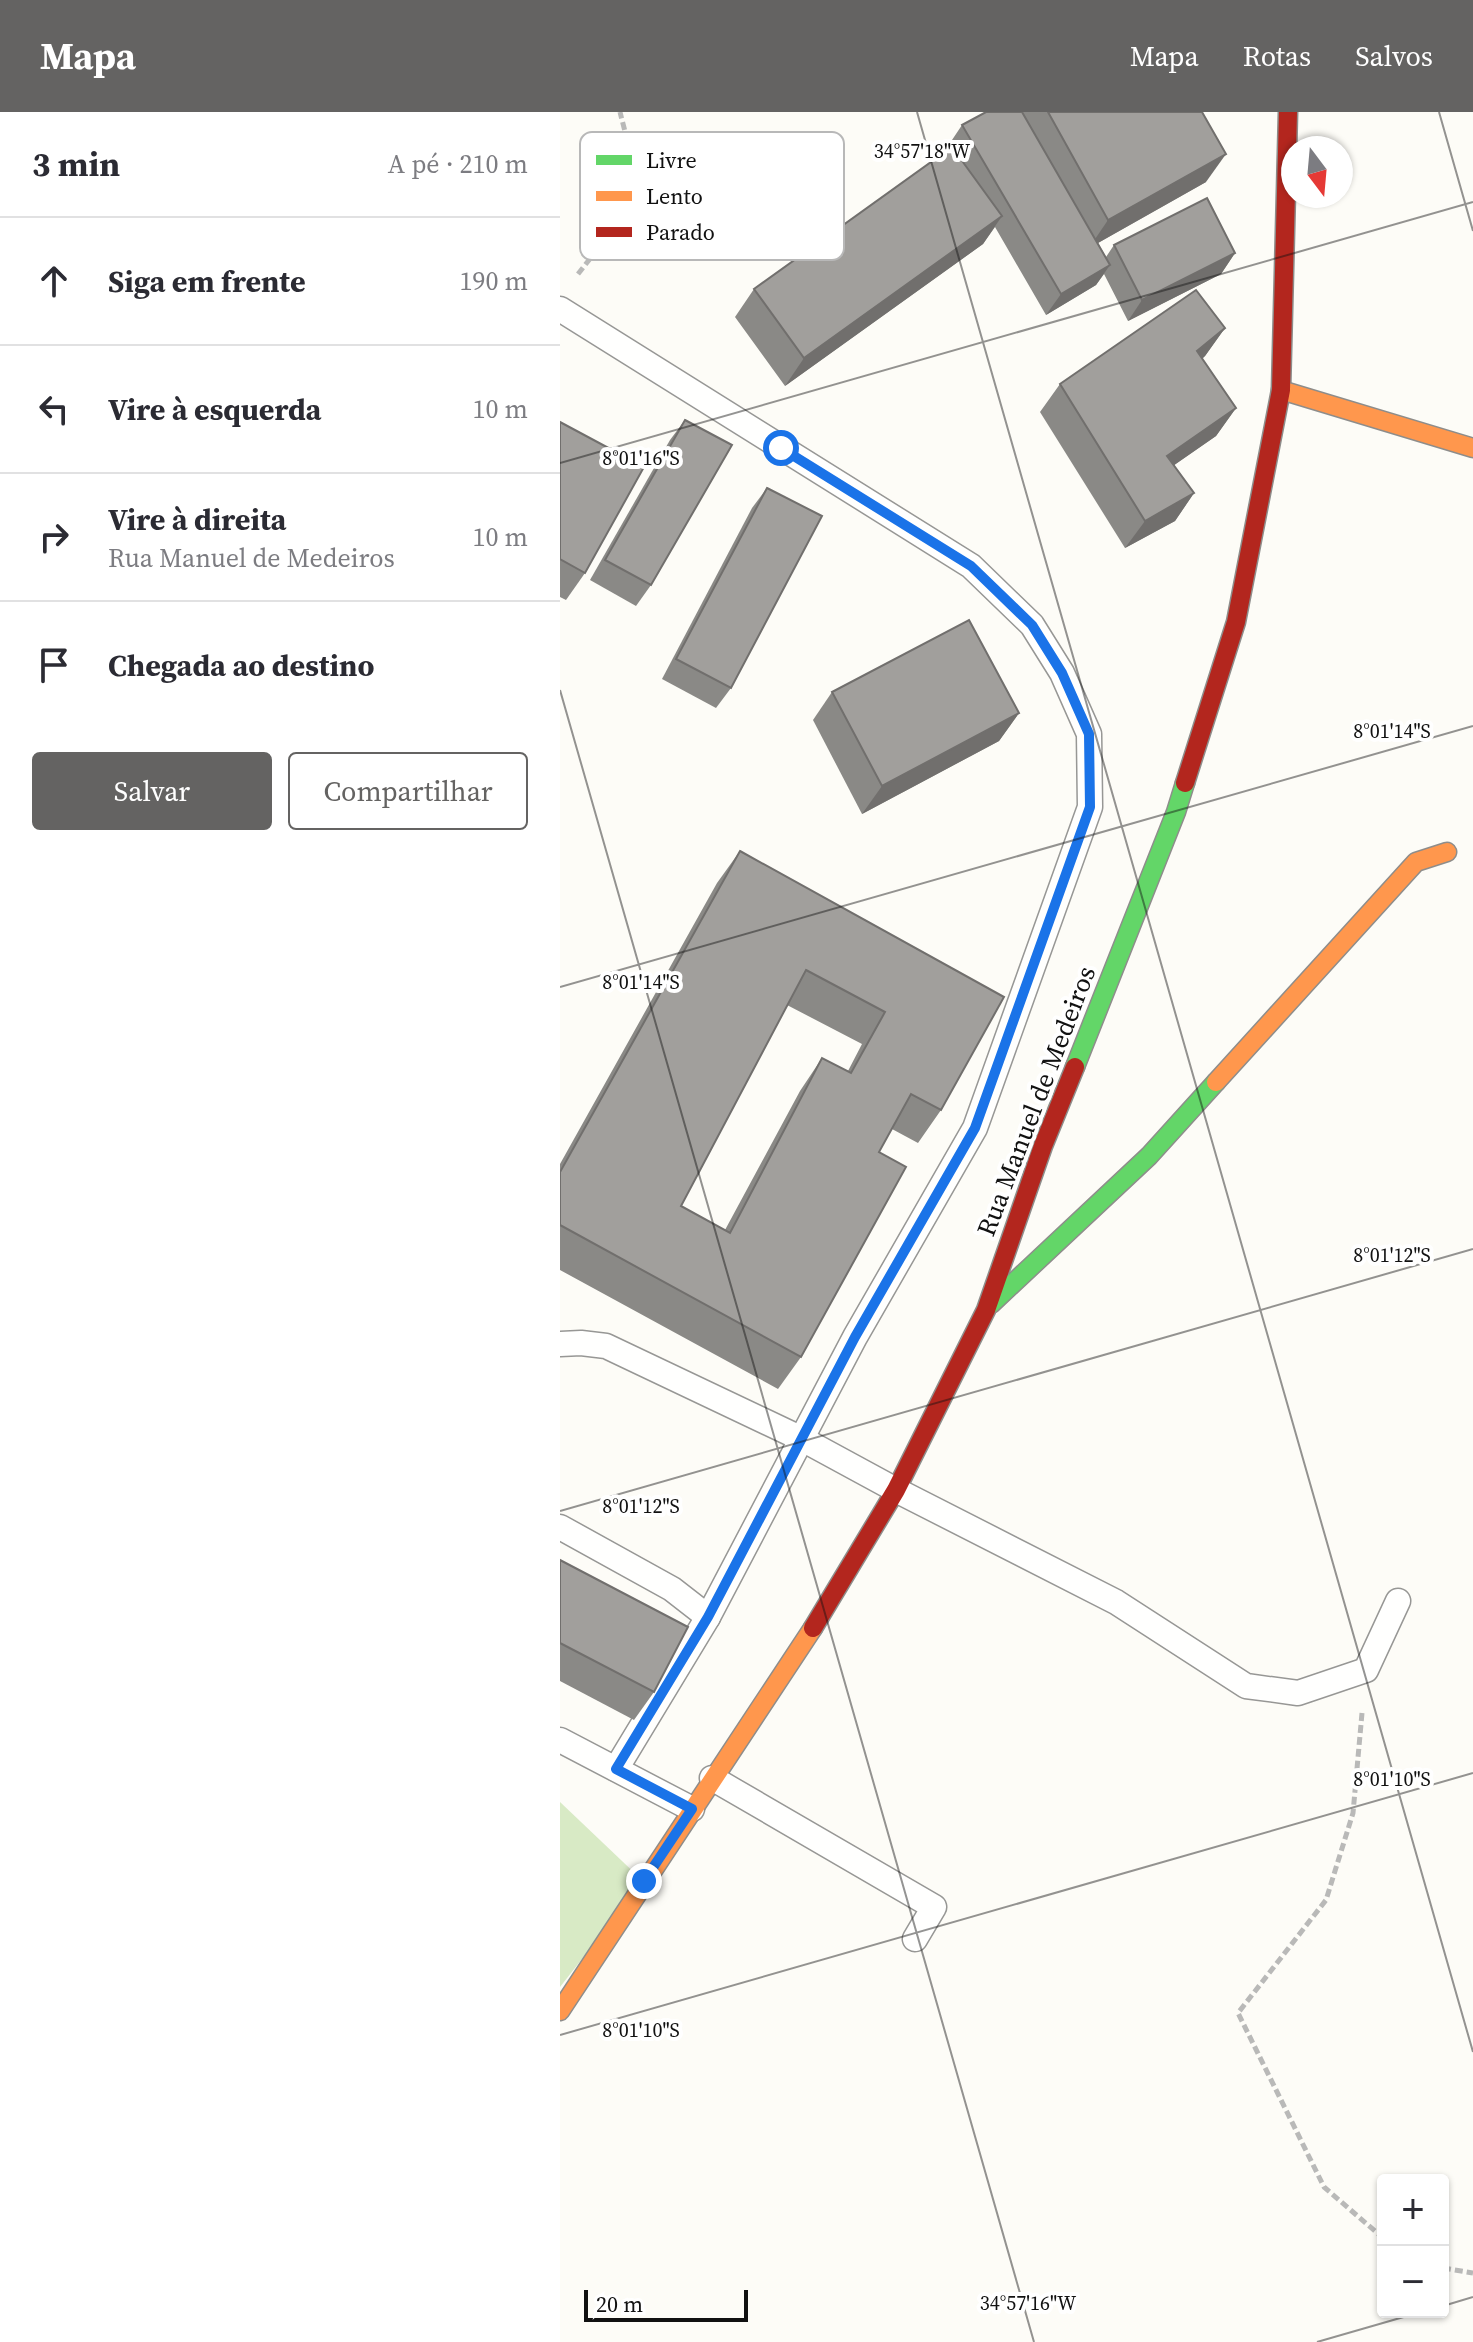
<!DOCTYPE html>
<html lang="pt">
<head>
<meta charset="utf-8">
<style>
	:root { --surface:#fff; --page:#f2f2f3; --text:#2b2b33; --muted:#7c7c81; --line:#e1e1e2; --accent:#646362 }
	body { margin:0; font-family:"Source Serif 4",serif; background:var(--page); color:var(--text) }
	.controls { position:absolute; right:24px; bottom:24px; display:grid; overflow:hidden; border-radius:8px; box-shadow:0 2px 6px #0004 }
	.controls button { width:72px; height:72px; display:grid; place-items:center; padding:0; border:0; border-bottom:2px solid var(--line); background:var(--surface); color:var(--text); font:40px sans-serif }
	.compass { position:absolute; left:721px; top:24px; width:72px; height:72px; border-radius:50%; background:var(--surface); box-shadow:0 2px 6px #0004; rotate:164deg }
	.scale { position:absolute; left:24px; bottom:20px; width:164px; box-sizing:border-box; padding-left:8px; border:4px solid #111; border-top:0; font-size:22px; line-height:28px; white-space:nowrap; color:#111; -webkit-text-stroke:6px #fff; paint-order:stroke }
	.stop { position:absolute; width:24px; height:24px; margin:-18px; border:6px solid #1a73e8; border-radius:50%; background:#fff }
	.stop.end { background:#1a73e8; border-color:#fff; box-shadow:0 2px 8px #0008 }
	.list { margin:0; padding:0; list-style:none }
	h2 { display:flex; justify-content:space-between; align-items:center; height:104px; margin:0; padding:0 32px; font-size:34px }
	h2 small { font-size:26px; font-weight:400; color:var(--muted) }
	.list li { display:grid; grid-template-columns:52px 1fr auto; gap:24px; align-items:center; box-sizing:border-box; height:128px; padding:0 32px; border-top:2px solid var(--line) }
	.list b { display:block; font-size:30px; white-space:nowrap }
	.list p { margin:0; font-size:26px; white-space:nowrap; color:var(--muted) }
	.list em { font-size:26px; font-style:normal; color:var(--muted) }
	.actions { display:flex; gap:16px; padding:24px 32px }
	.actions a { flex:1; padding:18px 0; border:2px solid var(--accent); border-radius:8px; text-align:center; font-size:28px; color:var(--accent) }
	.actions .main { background:var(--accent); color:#fff }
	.icon { flex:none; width:44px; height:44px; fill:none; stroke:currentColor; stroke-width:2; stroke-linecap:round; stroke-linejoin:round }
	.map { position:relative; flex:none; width:913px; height:2230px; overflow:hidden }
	header { display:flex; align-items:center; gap:48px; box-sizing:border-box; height:112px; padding:0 40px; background:var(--accent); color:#fff }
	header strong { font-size:38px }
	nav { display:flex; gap:44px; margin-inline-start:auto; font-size:28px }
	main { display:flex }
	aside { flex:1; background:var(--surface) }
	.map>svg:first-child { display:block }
	.forest { fill:#d8eac5 }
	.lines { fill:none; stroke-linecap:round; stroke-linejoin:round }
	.lane-casing { stroke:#979795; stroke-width:27 }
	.fast-casing { stroke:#8e8d8b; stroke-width:21 }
	.slow-casing { stroke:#8e8d8b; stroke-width:21 }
	.jam-casing { stroke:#8e8d8b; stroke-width:21 }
	.path { stroke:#b9b9b8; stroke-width:5; stroke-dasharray:8 4; stroke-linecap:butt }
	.lane { stroke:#fffffe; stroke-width:24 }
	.fast { stroke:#63d668; stroke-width:18 }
	.slow { stroke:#ff974d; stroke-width:18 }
	.jam { stroke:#b3261e; stroke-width:18 }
	.wall { fill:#8a8986; fill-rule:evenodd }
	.shaded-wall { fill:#716f6d }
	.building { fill:#a19f9c; stroke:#716f6d; stroke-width:2; fill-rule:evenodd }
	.route { stroke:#1a73e8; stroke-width:10 }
	.ticks { fill:none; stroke:#111; stroke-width:2; stroke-opacity:0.45 }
	.labels { text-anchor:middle; stroke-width:8; stroke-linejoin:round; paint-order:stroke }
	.street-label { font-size:26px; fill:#111; stroke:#fff }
	.key { fill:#fff; stroke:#b8b8b8; stroke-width:2 }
	.key-label { font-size:22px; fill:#111 }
	.ticks-label { font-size:20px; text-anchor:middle; fill:#111; stroke:#fff; stroke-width:8; stroke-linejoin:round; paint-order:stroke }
</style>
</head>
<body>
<header>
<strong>Mapa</strong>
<nav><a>Mapa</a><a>Rotas</a><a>Salvos</a></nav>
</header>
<main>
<aside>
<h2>3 min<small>A pé · 210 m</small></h2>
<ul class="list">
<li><svg class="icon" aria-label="ahead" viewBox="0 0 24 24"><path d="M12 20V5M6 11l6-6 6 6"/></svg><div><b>Siga em frente</b></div><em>190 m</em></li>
<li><svg class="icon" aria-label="left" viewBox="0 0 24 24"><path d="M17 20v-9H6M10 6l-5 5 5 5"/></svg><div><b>Vire à esquerda</b></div><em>10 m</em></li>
<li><svg class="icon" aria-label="right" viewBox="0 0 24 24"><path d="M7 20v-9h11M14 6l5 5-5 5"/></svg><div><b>Vire à direita</b><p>Rua Manuel de Medeiros</p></div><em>10 m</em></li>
<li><svg class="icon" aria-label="arrive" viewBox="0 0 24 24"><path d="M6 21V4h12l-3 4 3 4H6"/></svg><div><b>Chegada ao destino</b></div></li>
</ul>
<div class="actions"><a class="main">Salvar</a><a>Compartilhar</a></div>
</aside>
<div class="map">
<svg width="913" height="2230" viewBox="0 0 913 2230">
	<rect width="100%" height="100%" fill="#fdfcf7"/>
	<path class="forest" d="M0 1690 83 1769 0 1875Z"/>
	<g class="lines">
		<defs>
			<g id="lane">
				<path d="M0 197 411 454 472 513 502 561 529 622 530 695 415 1016 295 1225 148 1505"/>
				<path d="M0 1232 21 1231 46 1234 242 1327 336 1378 556 1490 686 1574 738 1581 806 1558 838 1489"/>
				<path d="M0 1415 112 1477 148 1505 56 1657"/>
				<path d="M0 1628 132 1697"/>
				<path d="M152 1666 374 1795 355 1827"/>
			</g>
			<g id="fast">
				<path d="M515 955 616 700 625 671"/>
				<path d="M431 1192 589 1044 656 970"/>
			</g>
			<g id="slow">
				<path d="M721 278 913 336"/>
				<path d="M656 970 856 750 887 740"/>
				<path d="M0 1899 253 1516"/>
			</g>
			<g id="jam">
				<path d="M625 671 676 510 721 278 728 0"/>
				<path d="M253 1516 336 1378 426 1198 483 1034 515 955"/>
			</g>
		</defs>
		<use href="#lane" class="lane-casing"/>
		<use href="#fast" class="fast-casing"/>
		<use href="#slow" class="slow-casing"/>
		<use href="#jam" class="jam-casing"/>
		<g class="path">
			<path d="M18 162 81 82 60 0"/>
			<path d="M802 1601 793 1701 766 1788 678 1901 764 2075 823 2126"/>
			<path d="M883 2156 913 2161"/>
		</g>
		<use href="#lane" class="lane"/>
		<use href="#fast" class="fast"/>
		<use href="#slow" class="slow"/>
		<use href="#jam" class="jam"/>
	</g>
	<g class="wall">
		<path d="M426 0H642L646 70 538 131 546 145 554 133 675 141 661 162 568 209 544 162 536 173 486 203 435 115 423 132 225 274 175 205 194 177 390 37 388 34 402 13Z"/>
		<path d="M665 216 645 244 642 247 676 296 656 324 614 353 634 381 615 409 565 436 480 300 500 272Z"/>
		<path d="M125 308 91 473 76 494 30 468 110 328Z"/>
		<path d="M0 310 25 461 6 488 0 485Z"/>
		<path d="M207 376 171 576 156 596 102 567 192 396Z"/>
		<path d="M272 580 459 601 439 629 302 702 253 608Z"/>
		<path d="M180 739 444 885 381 998 358 1031 332 1017 319 1040 241 1245 218 1277 0 1158V1052L157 771ZM227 893 302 932 288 959 262 946 240 979 165 1118 121 1094Z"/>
		<path d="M0 1448 94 1580 74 1608 0 1569Z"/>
	</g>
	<g class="shaded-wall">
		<path d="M666 42 646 70 529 136 548 108Z"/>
		<path d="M442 104 423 132 225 274 244 246Z"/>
		<path d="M675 141 661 162 568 209 582 188Z"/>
		<path d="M550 153 536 173 486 203 501 182Z"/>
		<path d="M665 216 645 244 617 267 637 239Z"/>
		<path d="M676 296 656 324 587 372 607 344Z"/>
		<path d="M634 381 615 409 565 436 585 409Z"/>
		<path d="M459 601 439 629 302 702 322 674Z"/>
	</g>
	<g class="building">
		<path d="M426 0H462L550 153 501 182 402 13Z"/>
		<path d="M488 0H642L666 42 548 108Z"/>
		<path d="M392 35 442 104 244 246 194 177Z"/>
		<path d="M647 86 675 141 582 188 554 133Z"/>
		<path d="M636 178 665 216 637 239 676 296 607 344 634 381 585 409 500 272Z"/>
		<path d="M125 308 172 333 91 473 45 448Z"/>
		<path d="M0 310 84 355 25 461 0 447Z"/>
		<path d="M207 376 262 404 171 576 116 547Z"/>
		<path d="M409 508 459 601 322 674 272 580Z"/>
		<path d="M180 739 444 885 381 998 351 982 319 1040 346 1055 241 1245 0 1113V1060ZM246 858 325 900 291 961 262 946 170 1121 121 1094Z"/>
		<path d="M0 1448 128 1515 94 1580 0 1531Z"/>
	</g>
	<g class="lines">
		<path class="route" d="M84 1769 132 1697 56 1657 148 1505 295 1225 415 1016 530 695 529 622 502 561 472 513 411 454 221 336"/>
	</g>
	<path class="ticks" d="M357 0 913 1940M879 0 913 119M0 351 913 90M0 578 474 2230M0 875 913 614M0 1399 913 1137M0 1923 913 1661M883 2194 913 2185M757 2230 861 2200"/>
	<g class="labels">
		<g class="street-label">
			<text transform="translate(476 989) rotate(-69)" y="9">Rua Manuel de Medeiros</text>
		</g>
	</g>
	<rect x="20" y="20" width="264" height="128" rx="12" class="key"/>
	<rect x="36" y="43" width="36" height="10" fill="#63d668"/>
	<rect x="36" y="79" width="36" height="10" fill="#ff974d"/>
	<rect x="36" y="115" width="36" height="10" fill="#b3261e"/>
	<g class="key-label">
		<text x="86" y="56">Livre</text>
		<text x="86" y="92">Lento</text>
		<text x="86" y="128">Parado</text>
	</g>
	<g class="ticks-label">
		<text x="362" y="46">34°57'18"W</text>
		<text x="81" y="353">8°01'16"S</text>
		<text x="832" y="626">8°01'14"S</text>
		<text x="81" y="877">8°01'14"S</text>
		<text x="832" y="1150">8°01'12"S</text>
		<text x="81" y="1401">8°01'12"S</text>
		<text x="832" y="1674">8°01'10"S</text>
		<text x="81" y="1925">8°01'10"S</text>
		<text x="468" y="2198">34°57'16"W</text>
	</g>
</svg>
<div class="controls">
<button>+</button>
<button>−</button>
</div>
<svg class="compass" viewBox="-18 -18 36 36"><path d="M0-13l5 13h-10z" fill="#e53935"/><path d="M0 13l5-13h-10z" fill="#7c7c81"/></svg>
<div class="scale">20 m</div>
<div class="stop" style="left:221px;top:336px"></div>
<div class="stop end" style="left:84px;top:1769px"></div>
</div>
</main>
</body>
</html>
